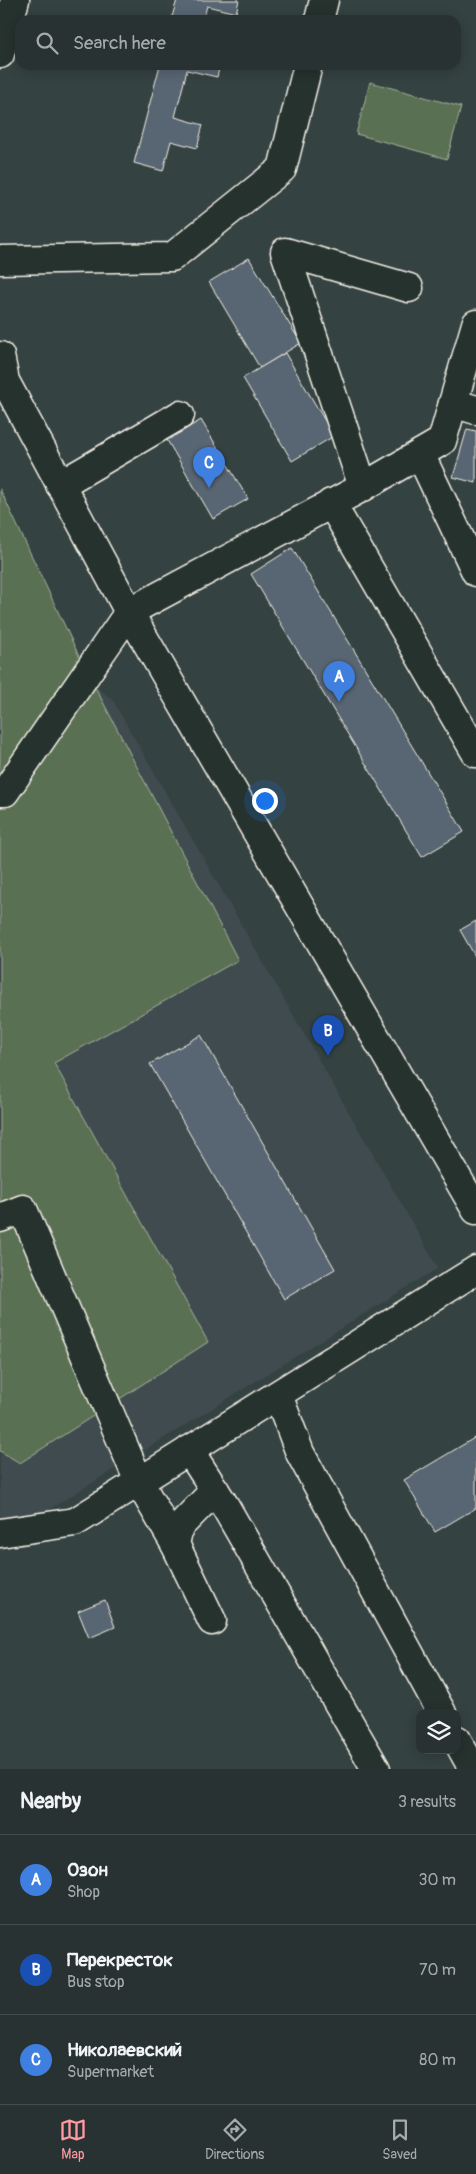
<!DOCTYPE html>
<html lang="en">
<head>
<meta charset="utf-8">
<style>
	:root { --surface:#283232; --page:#303a3a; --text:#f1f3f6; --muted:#a5aaac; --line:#444d4d; --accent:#ff9aa2 }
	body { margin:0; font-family:Pangolin,sans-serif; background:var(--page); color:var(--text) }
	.controls { position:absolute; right:15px; bottom:15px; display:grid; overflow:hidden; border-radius:10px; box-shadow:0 2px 12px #0003 }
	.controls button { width:45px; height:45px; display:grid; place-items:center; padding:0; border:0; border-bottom:1px solid var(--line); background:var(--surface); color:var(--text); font:25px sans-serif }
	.you { position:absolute; left:264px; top:800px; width:18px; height:18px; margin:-12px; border:4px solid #fff; border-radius:50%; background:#1a73e8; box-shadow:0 0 0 8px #1a73e833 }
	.badge { display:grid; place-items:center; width:32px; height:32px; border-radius:50%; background:var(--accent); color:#fff; font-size:16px; font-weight:700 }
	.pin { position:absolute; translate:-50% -41px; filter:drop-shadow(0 1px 2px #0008) }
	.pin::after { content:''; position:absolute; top:26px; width:18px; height:15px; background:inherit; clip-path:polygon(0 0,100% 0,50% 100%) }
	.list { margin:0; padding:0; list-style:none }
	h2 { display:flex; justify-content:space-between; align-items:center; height:65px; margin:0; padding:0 20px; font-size:21px }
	h2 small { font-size:16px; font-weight:400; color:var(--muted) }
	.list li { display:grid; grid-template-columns:32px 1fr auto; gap:15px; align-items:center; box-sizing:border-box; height:90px; padding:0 20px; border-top:1px solid var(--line) }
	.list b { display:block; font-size:19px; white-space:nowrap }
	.list p { margin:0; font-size:16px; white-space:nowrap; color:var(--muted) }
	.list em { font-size:16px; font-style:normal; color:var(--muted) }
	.icon { flex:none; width:28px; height:28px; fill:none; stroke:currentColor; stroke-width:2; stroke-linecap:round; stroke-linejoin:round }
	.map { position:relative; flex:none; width:476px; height:1769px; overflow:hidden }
	.search { position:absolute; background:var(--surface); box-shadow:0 2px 12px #0003; left:15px; right:15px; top:15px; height:55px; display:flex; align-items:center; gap:12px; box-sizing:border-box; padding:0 18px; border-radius:15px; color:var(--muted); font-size:19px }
	.sheet { height:335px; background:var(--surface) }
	nav { display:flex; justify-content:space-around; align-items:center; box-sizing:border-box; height:70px; border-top:1px solid var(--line); background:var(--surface); font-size:14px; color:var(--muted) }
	nav a { display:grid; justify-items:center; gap:2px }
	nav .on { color:var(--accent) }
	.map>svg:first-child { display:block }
	.built { fill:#404c50 }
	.green { fill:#5a7053; stroke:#a7b09e }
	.building { fill:#596572; stroke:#f4f1e8 }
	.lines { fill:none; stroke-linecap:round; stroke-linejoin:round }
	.minor-casing { stroke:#f4f1e8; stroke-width:31 }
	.minor { stroke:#26332d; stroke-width:28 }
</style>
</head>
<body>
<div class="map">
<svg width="476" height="1769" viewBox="0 0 476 1769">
	<rect width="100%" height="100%" fill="#354242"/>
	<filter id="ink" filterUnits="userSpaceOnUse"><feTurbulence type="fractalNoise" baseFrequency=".02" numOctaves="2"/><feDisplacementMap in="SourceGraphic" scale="10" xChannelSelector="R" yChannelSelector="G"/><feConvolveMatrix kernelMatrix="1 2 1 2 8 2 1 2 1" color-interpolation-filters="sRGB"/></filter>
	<g filter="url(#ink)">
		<path class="built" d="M0 612 112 699 438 1268 0 1540Z"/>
		<g class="green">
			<path d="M370 82 461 107 447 159 356 134Z"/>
			<path d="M0 489 80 658 238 960 54 1063 208 1342 20 1463 0 1451Z"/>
		</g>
		<g class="building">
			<path d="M177 0H239L236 13 207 6 203 20H171Z"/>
			<path d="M160 65H220L217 77 187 70 175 117 203 125 197 148 171 141 163 171 134 163Z"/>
			<path d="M249 258 301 343 260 368 209 282Z"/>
			<path d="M285 353 334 436 292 461 243 378Z"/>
			<path d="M201 420 248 499 213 519 167 440Z"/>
			<path d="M467 429 476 431V483L453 477Z"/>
			<path d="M292 548 464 832 422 857 251 574Z"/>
			<path d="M476 921V958L460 930Z"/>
			<path d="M201 1035 335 1269 284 1299 150 1064Z"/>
			<path d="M476 1437V1508L435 1532 404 1480Z"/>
			<path d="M105 1600 115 1627 89 1638 78 1611Z"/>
		</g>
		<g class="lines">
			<defs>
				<g id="minor">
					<path d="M319 20 324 0"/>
					<path d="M0 54 15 0"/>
					<path d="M0 260 172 257 282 169 308 65"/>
					<path d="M0 356 5 381 129 612 476 1210"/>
					<path d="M453 403 476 410"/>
					<path d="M420 454 476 572"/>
					<path d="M60 485 180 415"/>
					<path d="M363 487 285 252 409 288"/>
					<path d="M331 503 476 753"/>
					<path d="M0 792H5L129 612 363 487 442 441 476 324"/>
					<path d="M0 1218 23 1209 139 1482 175 1544"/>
					<path d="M278 1395 300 1453 442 1713"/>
					<path d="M189 1450 225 1506 376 1769"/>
					<path d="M0 1533 75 1522 476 1270"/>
					<path d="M212 1621 175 1544 179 1527 215 1490"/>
					<path d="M457 1740 473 1769"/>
				</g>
			</defs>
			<use href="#minor" class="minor-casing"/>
			<use href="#minor" class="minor"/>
		</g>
	</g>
</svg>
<div class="controls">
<button><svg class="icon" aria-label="layers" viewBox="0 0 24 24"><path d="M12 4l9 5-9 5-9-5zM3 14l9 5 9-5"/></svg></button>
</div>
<div class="you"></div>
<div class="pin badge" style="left:339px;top:702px;background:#3f7fe0">A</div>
<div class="pin badge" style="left:328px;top:1056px;background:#1a4fb4">B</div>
<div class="pin badge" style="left:209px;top:488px;background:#3f7fe0">C</div>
<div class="search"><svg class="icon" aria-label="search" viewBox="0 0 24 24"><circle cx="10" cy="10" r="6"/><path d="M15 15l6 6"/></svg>Search here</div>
</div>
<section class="sheet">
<h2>Nearby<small>3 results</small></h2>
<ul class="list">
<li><span class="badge" style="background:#3f7fe0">A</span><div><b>Озон</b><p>Shop</p></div><em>30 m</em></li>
<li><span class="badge" style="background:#1a4fb4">B</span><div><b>Перекресток</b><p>Bus stop</p></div><em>70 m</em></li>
<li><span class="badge" style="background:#3f7fe0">C</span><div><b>Николаевский</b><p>Supermarket</p></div><em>80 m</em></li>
</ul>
</section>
<nav>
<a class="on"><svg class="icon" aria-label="map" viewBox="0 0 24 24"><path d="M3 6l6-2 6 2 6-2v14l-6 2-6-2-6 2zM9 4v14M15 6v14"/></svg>Map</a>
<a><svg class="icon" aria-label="directions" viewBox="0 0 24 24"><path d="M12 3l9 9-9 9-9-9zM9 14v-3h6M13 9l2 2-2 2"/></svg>Directions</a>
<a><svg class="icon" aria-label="saved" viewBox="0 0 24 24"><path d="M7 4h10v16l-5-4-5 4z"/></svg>Saved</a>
</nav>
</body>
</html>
